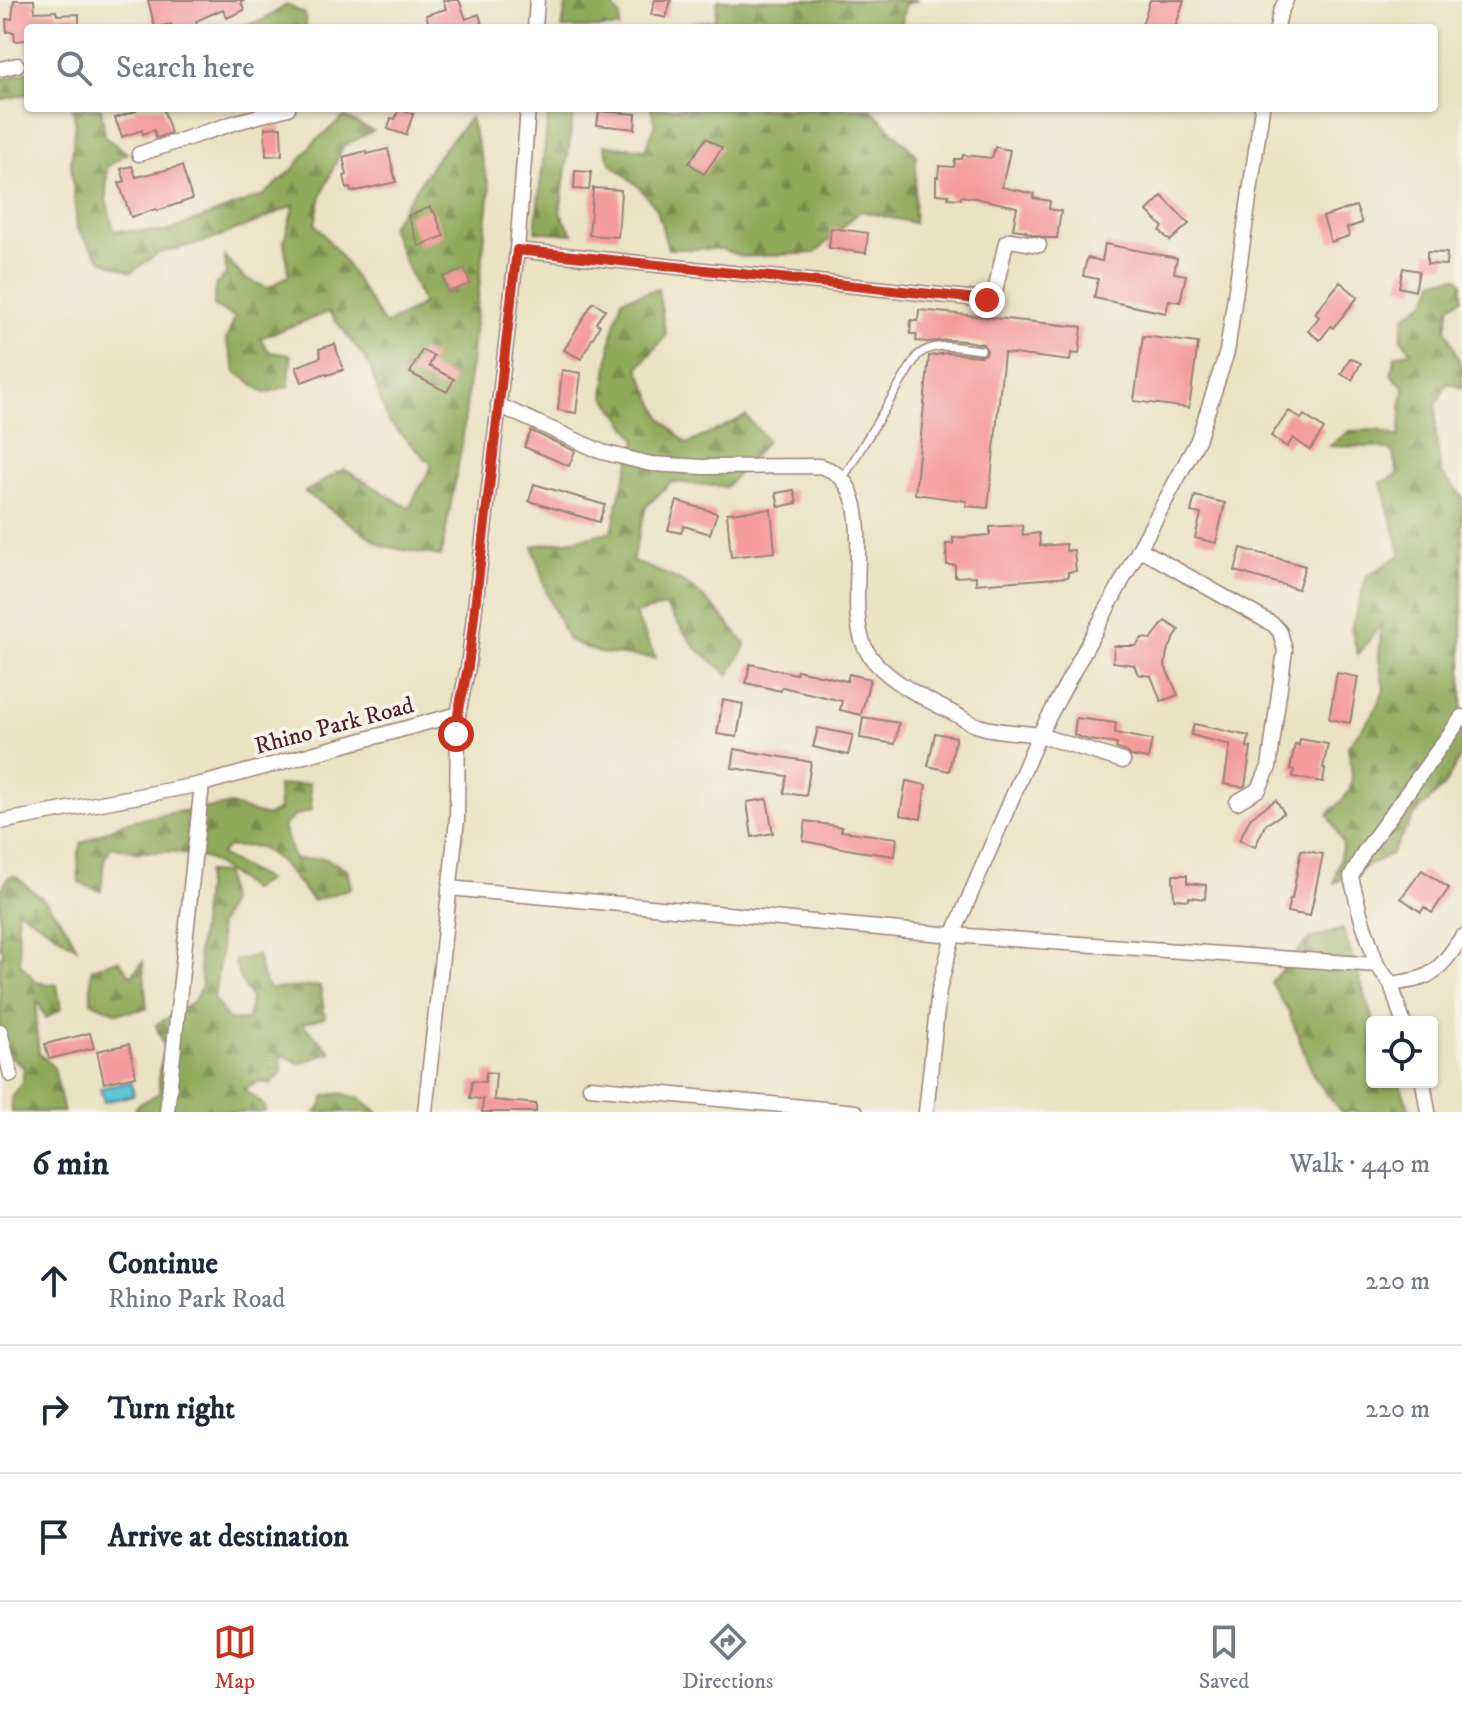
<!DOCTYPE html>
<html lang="en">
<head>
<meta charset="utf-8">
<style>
	:root { --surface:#fff; --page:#f2f2f3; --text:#1f2937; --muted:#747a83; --line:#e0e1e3; --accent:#c8321e }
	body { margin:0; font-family:"IM FELL DW Pica",serif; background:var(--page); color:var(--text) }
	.controls { position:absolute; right:24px; bottom:24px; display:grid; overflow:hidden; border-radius:8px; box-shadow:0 2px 6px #0004 }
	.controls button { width:72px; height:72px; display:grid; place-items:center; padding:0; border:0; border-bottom:2px solid var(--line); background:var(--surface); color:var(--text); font:40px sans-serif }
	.stop { position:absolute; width:24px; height:24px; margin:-18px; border:6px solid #c8321e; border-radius:50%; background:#fff }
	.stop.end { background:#c8321e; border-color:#fff; box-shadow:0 2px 8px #0008 }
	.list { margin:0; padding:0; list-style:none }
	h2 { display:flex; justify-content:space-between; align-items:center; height:104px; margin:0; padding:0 32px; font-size:34px }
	h2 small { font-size:26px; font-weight:400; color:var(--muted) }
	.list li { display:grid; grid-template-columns:52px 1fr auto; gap:24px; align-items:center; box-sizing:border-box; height:128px; padding:0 32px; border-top:2px solid var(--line) }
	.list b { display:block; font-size:30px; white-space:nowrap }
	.list p { margin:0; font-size:26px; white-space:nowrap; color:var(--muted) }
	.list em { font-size:26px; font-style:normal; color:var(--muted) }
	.icon { flex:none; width:44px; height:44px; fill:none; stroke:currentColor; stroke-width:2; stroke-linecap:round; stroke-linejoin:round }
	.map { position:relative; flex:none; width:1462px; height:1112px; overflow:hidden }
	.search { position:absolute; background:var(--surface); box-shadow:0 2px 6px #0004; left:24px; right:24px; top:24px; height:88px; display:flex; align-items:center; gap:20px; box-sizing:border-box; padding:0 28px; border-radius:8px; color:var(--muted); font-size:30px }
	.sheet { height:488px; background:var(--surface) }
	nav { display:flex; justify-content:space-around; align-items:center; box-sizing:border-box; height:112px; border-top:2px solid var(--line); background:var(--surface); font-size:22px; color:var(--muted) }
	nav a { display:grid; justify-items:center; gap:4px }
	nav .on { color:var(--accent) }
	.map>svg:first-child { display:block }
	.forest { fill:url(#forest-firs); stroke:#6d6443; stroke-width:2 }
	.water { fill:url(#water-ripples); stroke:#547481; stroke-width:2 }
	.building { fill:#f49c9b }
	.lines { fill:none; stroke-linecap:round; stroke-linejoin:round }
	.lane-casing { stroke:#9a8178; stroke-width:10 }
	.street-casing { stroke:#9a8178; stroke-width:17 }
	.lane { stroke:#fff; stroke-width:7 }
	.street { stroke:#fff; stroke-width:14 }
	.route { stroke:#c8321e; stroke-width:10 }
	.labels { text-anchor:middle; stroke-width:8; stroke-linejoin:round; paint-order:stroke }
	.street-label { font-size:24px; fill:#4a1f2b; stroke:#f7f3e8 }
</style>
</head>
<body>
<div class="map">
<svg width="1462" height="1112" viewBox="0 0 1462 1112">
	<defs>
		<pattern id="forest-firs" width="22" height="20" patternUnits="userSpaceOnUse" patternTransform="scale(2)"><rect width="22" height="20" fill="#90aa5b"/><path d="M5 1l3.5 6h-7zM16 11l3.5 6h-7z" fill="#788a4b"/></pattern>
		<pattern id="water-ripples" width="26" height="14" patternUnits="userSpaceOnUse" patternTransform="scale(2)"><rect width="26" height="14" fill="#5dc8d7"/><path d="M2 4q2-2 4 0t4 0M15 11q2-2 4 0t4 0" fill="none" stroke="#52abb9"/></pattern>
	</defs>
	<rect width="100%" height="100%" fill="#f7f3e8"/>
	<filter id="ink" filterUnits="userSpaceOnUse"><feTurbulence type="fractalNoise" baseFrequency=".0125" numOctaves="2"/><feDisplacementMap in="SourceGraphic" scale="16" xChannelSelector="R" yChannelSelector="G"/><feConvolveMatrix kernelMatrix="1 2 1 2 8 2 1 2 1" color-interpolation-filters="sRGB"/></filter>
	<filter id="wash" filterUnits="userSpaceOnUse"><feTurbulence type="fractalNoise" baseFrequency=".006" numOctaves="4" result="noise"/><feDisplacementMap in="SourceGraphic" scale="32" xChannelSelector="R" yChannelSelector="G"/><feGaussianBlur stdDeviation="1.8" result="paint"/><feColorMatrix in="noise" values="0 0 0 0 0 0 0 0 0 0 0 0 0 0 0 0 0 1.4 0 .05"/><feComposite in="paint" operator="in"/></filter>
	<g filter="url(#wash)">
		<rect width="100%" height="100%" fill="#eae3c4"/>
		<g class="forest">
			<path d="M567 0H608L620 16 619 28H562Z"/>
			<path d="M718 0H918L905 4 901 28H831L797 16 794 28H696L692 23 715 20Z"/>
			<path d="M287 5 305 14 306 28H231L261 21Z"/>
			<path d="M28 71V94L0 100V80Z"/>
			<path d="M73 108H101L105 137 127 153 107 167 106 200 114 230 165 232 264 195 294 168 314 142 344 117 373 131 343 146 321 196 315 223 343 259 385 325 423 304 390 227 440 153 470 118 490 189 462 444 441 556 383 546 305 492 344 469 409 508 432 465 387 420 369 364 329 312 260 338 270 352 291 355 289 386 265 393 236 372 226 340 235 317 214 307 215 285 226 275 225 257 244 278 268 288 289 275 284 241 294 205 259 221 201 243 159 253 131 272 101 260 77 229 71 164 75 123Z"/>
			<path d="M549 108H574L560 213 573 234 535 231Z"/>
			<path d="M651 108H870L916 155 914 223 860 211 815 253 743 257 721 249H668L657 209 639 187 610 163 604 145 645 149 655 126Z"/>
			<path d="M1458 277 1462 282V299L1450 306 1446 328 1462 369V388L1447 383 1436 405V435L1441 474 1462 496V754L1444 786 1413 817 1391 854 1334 883 1343 844 1328 814C1358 788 1353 783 1348 746L1373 714 1384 690 1379 659 1381 625 1358 654 1351 629 1367 576 1401 555 1381 482 1398 475 1392 451 1377 447 1330 446 1349 431 1378 430 1399 437C1402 420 1399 405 1405 388L1391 375 1395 356 1412 351 1401 339 1405 316 1427 300 1435 280Z"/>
			<path d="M658 289 666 336 638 368 662 419 687 444 746 416 767 441 726 487 671 482 646 507 632 561C655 570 681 578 700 594 718 609 732 628 746 645L729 675 695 647 665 606 635 614 656 658 599 653 568 640 547 594 533 546 580 539 612 531 620 493 637 440 604 395 612 336 622 299Z"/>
			<path d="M309 783 312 810 295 816 283 826 294 860 324 858 347 869 351 888 313 901 280 861 257 846 228 847 220 855 267 880 251 890 232 875 208 859 177 852H137L111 846 104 860 101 891 79 883 78 857 82 843 125 822 176 812 230 805 266 816 279 810 278 786Z"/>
			<path d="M207 872 225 873 229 903 218 927 221 949 214 998 228 1020H248L251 998 241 981 234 961 257 955 262 975 269 989 320 986 325 1017 302 1024 331 1052 300 1064 281 1054 282 1072 271 1084 258 1082 244 1089 265 1106V1112H137L135 1107 159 1093V1072L165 1049 156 1025 193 1002 202 986 198 953Z"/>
			<path d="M15 876 44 900 67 928 77 948 17 909 20 963 36 982 57 985 61 1009 46 1018 37 1000 36 1029 39 1053 54 1068 64 1112H12L11 1098 22 1082 24 1068 0 1046V957L4 953 0 947V892L8 877Z"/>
			<path d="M1343 929 1374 1022H1372V1082H1399L1411 1112H1341L1314 1077 1289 1013 1271 982 1309 939Z"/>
			<path d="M118 960 131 976 143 961 147 1009 118 1013 91 1002V969Z"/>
			<path d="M339 1093 360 1098 377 1112H315L320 1109 325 1096Z"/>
		</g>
		<path class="water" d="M131 1082 134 1095 104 1102 100 1088Z"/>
		<g id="blocks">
			<g class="building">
				<path d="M14 0H34L35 12 56 11 57 15 79 14V28H28V40L15 41 14 32H7L6 19H12Z"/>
				<path d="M148 0H245L241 2 244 10 227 18 223 9 196 21 197 26 187 28H173L171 24 155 28Z"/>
				<path d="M443 0H459L466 19 479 14 483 28H430L426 15 446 9Z"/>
				<path d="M655 0H671L666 18 651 14Z"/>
				<path d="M1150 0H1184L1175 28H1153L1142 25Z"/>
				<path d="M135 108H163L171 133 156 138 154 130 143 134 142 130 122 137 115 118 136 111Z"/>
				<path d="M399 109 413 114 406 135 388 129 391 118 395 119Z"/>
				<path d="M599 111 636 114 635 129 597 125Z"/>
				<path d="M281 127 282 155 266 156 265 128Z"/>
				<path d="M706 138 722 148 704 174 689 163Z"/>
				<path d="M995 147 1010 150 1002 187 1034 194 1033 198 1050 201 1049 209 1061 211 1057 238H1046L1025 232 1026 231 1013 229 1017 207 975 198 961 196V199L948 198 949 195 936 194V177H938L939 166 954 167 955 159H962L963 155 992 158Z"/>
				<path d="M388 149 396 182 351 192 350 188 347 189 344 176 347 175 343 157 366 151 367 154Z"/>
				<path d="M132 166 136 177 182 166 192 199 157 211 156 209 131 217 119 183 125 181 121 169Z"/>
				<path d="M575 171 591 172 589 190 574 189Z"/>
				<path d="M593 188 621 190 618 237 589 235Z"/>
				<path d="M1162 196 1189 224 1170 241 1160 231 1163 227 1147 211Z"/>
				<path d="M1356 206 1362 223 1347 228 1349 236 1331 242 1323 217Z"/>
				<path d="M430 207 432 212 434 211 444 236 419 246 408 216Z"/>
				<path d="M831 228 868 233 866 253 829 248Z"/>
				<path d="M1105 244 1177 258 1174 273 1186 275 1180 302 1169 300 1166 313 1094 298 1098 279 1083 276 1087 258 1102 261Z"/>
				<path d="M1427 252 1447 253 1446 265 1427 264Z"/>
				<path d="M1403 268 1419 271 1415 291 1399 287Z"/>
				<path d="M465 269 470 284 448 292 443 277Z"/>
				<path d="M1340 282 1358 297 1333 328 1331 326 1320 340 1308 331 1319 317 1315 313Z"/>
				<path d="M593 302 605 309 596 323 600 325 581 359 564 350Z"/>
				<path d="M919 310 1082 327 1079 354 1071 353 1070 361 1004 353 988 508 966 506 967 501 915 494 929 356 947 353 981 356 986 354 987 350 983 344 965 341 948 340 928 342 916 341 917 334H910L911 320 918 321Z"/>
				<path d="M1143 336 1198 343 1189 408 1134 401Z"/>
				<path d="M335 344 343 370 327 375 326 373 302 382 296 367 321 357 319 349Z"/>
				<path d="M422 350 434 356 429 366 454 379 447 392 410 373Z"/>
				<path d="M1350 358 1361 363 1352 380 1341 374Z"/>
				<path d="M562 370 581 373 576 413 558 410Z"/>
				<path d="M1289 411 1301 419 1304 415 1324 429 1310 450 1293 438 1287 447 1271 436Z"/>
				<path d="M531 431 575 451 569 466 524 447Z"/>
				<path d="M534 484 605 505 599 522 529 501Z"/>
				<path d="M794 490 797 503 779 507 776 493Z"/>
				<path d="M1195 496 1225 503 1216 543 1195 538 1201 514 1191 512Z"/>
				<path d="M677 501 717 513 710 534 684 526 681 533 668 530Z"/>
				<path d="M771 509 775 552 731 557 727 513Z"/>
				<path d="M1022 525 1023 535 1039 533 1040 546 1066 544V551L1074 550 1076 571 1068 572V577L976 584V576L955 577V565H947L946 544H953V538L990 535V527Z"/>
				<path d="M1241 548 1305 566 1298 589 1235 571Z"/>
				<path d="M1165 621 1179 630 1167 652 1165 666 1178 695 1161 701 1151 676 1138 674 1134 665 1113 662 1114 646H1136L1142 638 1151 639Z"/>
				<path d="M750 664 796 674 797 670 847 681 849 674 870 679 861 715 840 710 842 701 782 687 781 691 746 683Z"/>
				<path d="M1337 673 1358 677 1350 723 1329 719Z"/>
				<path d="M723 700 743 704 737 737 717 734Z"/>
				<path d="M863 717 899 723 895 744 860 738Z"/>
				<path d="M1076 718 1116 723 1115 733 1152 740 1148 759 1131 756 1127 752 1116 748 1117 744 1089 740 1074 735Z"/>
				<path d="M1194 724 1249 736 1247 747 1251 748 1245 786 1242 787 1224 784 1230 745 1191 735Z"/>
				<path d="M818 728 853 735 848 755 813 747Z"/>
				<path d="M935 733 956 737 949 771 928 766Z"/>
				<path d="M1300 739 1328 744 1323 768 1325 769 1323 782 1293 777 1294 770 1290 769 1295 744 1299 745Z"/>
				<path d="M735 749 811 762 806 796 784 793 787 776 732 768Z"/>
				<path d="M906 781 926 785 921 819 900 815Z"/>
				<path d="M767 799 773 833 752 837 747 802Z"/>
				<path d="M1276 800 1284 813 1265 825 1255 847 1239 840 1251 817Z"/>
				<path d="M806 821 842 827 841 831 897 838 895 856 858 851 803 841Z"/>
				<path d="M1301 850 1323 854 1310 916 1287 912 1290 899H1292Z"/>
				<path d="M1422 870 1449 888 1432 913 1424 907 1421 912 1401 898Z"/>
				<path d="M1173 875H1187V883L1206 885 1205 899 1189 897V900L1174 899Z"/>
				<path d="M90 1033 94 1048 49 1059 45 1044Z"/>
				<path d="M129 1044 136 1076 104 1083 97 1051Z"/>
				<path d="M486 1072 496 1073 494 1100 536 1104V1112H482L483 1099 470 1098 472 1081 485 1082Z"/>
			</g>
		</g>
	</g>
	<g filter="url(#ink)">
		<use href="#blocks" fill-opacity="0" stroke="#9a8178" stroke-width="2"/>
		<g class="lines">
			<defs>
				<path id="lane" d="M843 478 917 356C934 340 960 348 981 350"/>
				<g id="street">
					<path d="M535 28 537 0"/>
					<path d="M1277 28 1280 13 1286 0"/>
					<path d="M0 69 17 65"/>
					<path d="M139 154 237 122 288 108"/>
					<path d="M517 250 987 300 994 296 1006 242 1010 240 1039 245"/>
					<path d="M498 405 602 452 651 464 704 467 819 466C889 482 837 605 868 653 885 680 929 701 957 715 964 719 971 724 979 726 995 732 1021 732 1039 735L1198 440 1227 352 1262 108"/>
					<path d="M1140 549 1274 625 1280 632 1285 650 1269 767 1259 789 1237 802"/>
					<path d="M0 822 202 784 458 714"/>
					<path d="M449 888 953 935 1377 965"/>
					<path d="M1391 984C1402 982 1414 981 1424 977 1441 970 1452 951 1462 937"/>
					<path d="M1403 1022 1391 984 1377 965 1361 917 1351 877 1364 852 1462 717"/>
					<path d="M0 1031 11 1075"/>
					<path d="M1423 1082 1428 1112"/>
					<path d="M590 1087 856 1112"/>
					<path d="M167 1112 202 784"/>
					<path d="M425 1112 457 820 458 714 468 667 517 250 528 108"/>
					<path d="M926 1112 939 990 953 935 1039 735 1123 761"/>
				</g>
			</defs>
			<use href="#lane" class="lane-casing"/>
			<use href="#street" class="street-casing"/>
			<use href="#lane" class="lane"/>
			<use href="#street" class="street"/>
		</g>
	</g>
	<g class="lines" filter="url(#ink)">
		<path class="route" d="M456 734 458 714 468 667 517 250 987 300"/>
	</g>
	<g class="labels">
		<g class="street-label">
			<text transform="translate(334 725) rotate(-15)" y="8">Rhino Park Road</text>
		</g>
	</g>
</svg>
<div class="controls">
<button><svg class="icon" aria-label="locate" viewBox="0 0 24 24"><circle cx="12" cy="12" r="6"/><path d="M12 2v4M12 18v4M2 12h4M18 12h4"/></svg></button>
</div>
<div class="stop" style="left:456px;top:734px"></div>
<div class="stop end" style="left:987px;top:300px"></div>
<div class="search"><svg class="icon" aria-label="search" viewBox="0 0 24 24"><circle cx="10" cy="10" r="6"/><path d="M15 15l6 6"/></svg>Search here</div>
</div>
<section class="sheet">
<h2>6 min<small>Walk · 440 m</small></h2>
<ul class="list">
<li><svg class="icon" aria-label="ahead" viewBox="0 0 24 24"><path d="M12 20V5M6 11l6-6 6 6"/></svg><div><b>Continue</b><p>Rhino Park Road</p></div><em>220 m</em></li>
<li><svg class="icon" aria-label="right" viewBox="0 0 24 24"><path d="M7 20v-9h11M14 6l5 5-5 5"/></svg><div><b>Turn right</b></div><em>220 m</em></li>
<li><svg class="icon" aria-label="arrive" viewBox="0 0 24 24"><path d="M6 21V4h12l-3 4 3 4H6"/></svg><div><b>Arrive at destination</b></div></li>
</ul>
</section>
<nav>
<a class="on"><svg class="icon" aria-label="map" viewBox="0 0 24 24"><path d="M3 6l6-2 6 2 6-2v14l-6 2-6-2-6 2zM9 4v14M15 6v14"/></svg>Map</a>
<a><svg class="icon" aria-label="directions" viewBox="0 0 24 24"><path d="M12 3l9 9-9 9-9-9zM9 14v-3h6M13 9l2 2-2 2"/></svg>Directions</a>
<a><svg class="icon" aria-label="saved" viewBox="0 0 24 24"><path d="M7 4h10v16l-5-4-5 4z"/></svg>Saved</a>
</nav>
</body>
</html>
